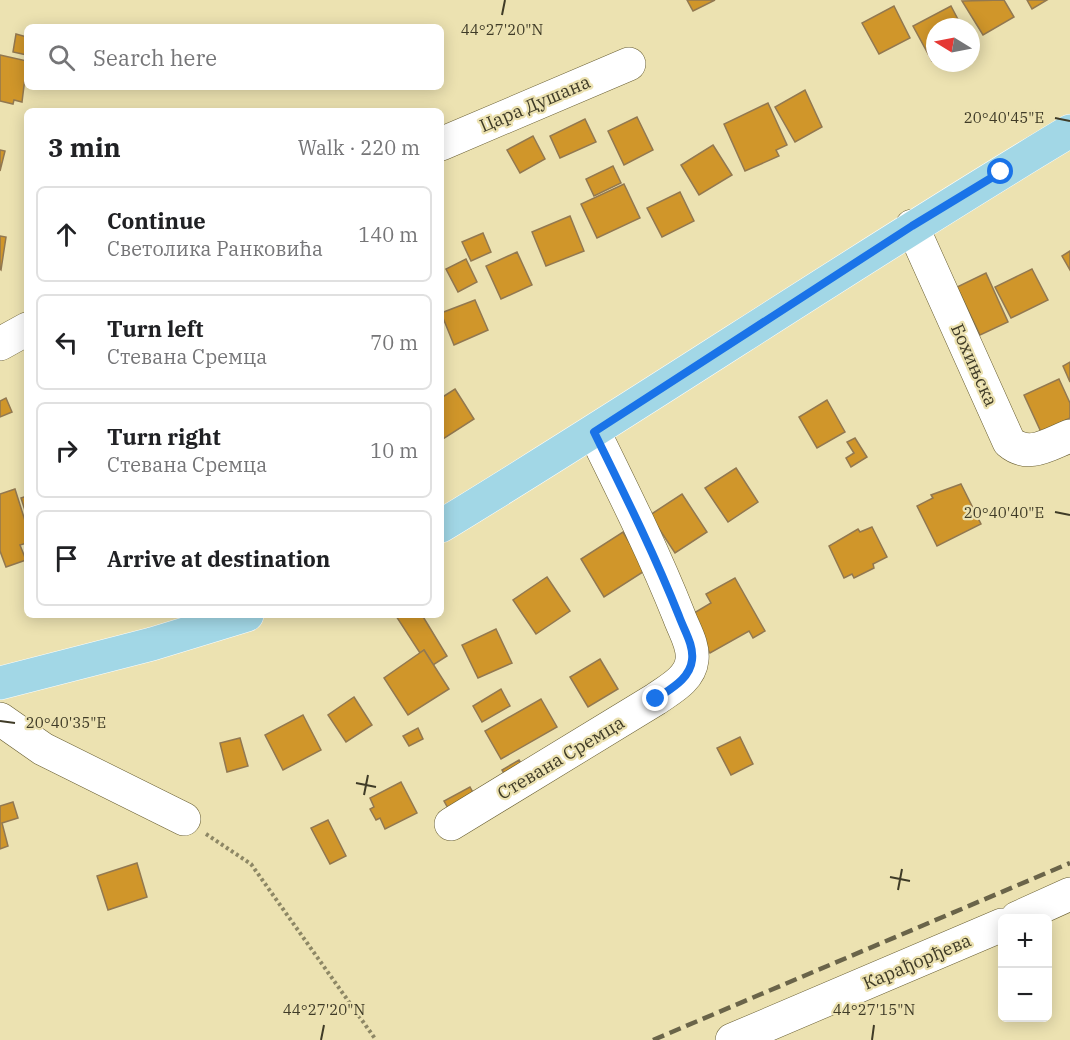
<!DOCTYPE html>
<html lang="en">
<head>
<meta charset="utf-8">
<style>
	:root { --surface:#fff; --page:#f2f2f2; --text:#202124; --muted:#757577; --line:#e0e0e0 }
	body { margin:0; font-family:"IBM Plex Serif",serif; background:var(--page); color:var(--text) }
	.controls { position:absolute; right:18px; bottom:18px; display:grid; overflow:hidden; border-radius:9px; box-shadow:0 3px 15px #0003 }
	.controls button { width:54px; height:54px; display:grid; place-items:center; padding:0; border:0; border-bottom:2px solid var(--line); background:var(--surface); color:var(--text); font:30px sans-serif }
	.compass { position:absolute; left:926px; top:18px; width:54px; height:54px; border-radius:50%; background:var(--surface); box-shadow:0 3px 15px #0003; rotate:280deg }
	.stop { position:absolute; width:18px; height:18px; margin:-14px; border:4px solid #1a73e8; border-radius:50%; background:#fff }
	.stop.end { background:#1a73e8; border-color:#fff; box-shadow:0 2px 6px #0008 }
	.list { margin:0; padding:0; list-style:none }
	h2 { display:flex; justify-content:space-between; align-items:center; height:78px; margin:0; padding:0 24px; font-size:26px }
	h2 small { font-size:20px; font-weight:400; color:var(--muted) }
	.list li { display:grid; grid-template-columns:39px 1fr auto; gap:18px; align-items:center; box-sizing:border-box; height:96px; margin:0 12px 12px; padding:0 12px; border:2px solid var(--line); border-radius:9px }
	.list b { display:block; font-size:22px; white-space:nowrap }
	.list p { margin:0; font-size:20px; white-space:nowrap; color:var(--muted) }
	.list em { font-size:20px; font-style:normal; color:var(--muted) }
	.icon { flex:none; width:33px; height:33px; fill:none; stroke:currentColor; stroke-width:2; stroke-linecap:round; stroke-linejoin:round }
	.map { position:relative; flex:none; width:1070px; height:1040px; overflow:hidden }
	.search { position:absolute; background:var(--surface); box-shadow:0 3px 15px #0003; left:24px; top:24px; width:420px; height:66px; display:flex; align-items:center; gap:15px; box-sizing:border-box; padding:0 21px; border-radius:9px; color:var(--muted); font-size:22px }
	.panel { position:absolute; background:var(--surface); box-shadow:0 3px 15px #0003; left:24px; top:108px; width:420px; height:510px; border-radius:9px }
	.map>svg:first-child { display:block }
	.building { fill:#d0962a; stroke:#927850; stroke-width:1.5 }
	.lines { fill:none; stroke-linecap:round; stroke-linejoin:round }
	.minor-casing { stroke:#685e32; stroke-width:34 }
	.major-casing { stroke:#fff; stroke-width:34 }
	.path { stroke:#8d8765; stroke-width:4; stroke-dasharray:3 3; stroke-linecap:butt }
	.minor { stroke:#fff; stroke-width:33 }
	.major { stroke:#a2d7e6; stroke-width:33 }
	.rail { stroke:#6a6449; stroke-width:4.5; stroke-dasharray:12 6; stroke-linecap:butt }
	.route { stroke:#1a73e8; stroke-width:8 }
	.ticks { fill:none; stroke:#3f3b27; stroke-width:2 }
	.labels { text-anchor:middle; stroke-width:4.5; stroke-linejoin:round; paint-order:stroke }
	.street-label { font-size:18px; fill:#3f3b27; stroke:#ece2b1 }
	.ticks-label { font-size:15px; text-anchor:middle; fill:#3f3b27; stroke:#ece2b1; stroke-width:4.5; stroke-linejoin:round; paint-order:stroke }
</style>
</head>
<body>
<div class="map">
<svg width="1070" height="1040" viewBox="0 0 1070 1040">
	<rect width="100%" height="100%" fill="#ece2b1"/>
	<g class="building">
		<path d="M687 0H715L693 11Z"/>
		<path d="M1004 0 1014 17 983 35 962 1Z"/>
		<path d="M1027 0H1047L1032 9Z"/>
		<path d="M894 6 910 38 879 54 862 23Z"/>
		<path d="M951 6 962 27H935V60L932 61 913 26Z"/>
		<path d="M16 34 27 37V55L13 52Z"/>
		<path d="M0 55 27 61 22 102 14 100 13 104 0 101Z"/>
		<path d="M805 90 822 127 795 142 775 107Z"/>
		<path d="M768 103 787 145 776 150 779 156 745 171 724 124Z"/>
		<path d="M637 117 653 150 624 165 608 131Z"/>
		<path d="M585 119 596 142 560 158 550 136Z"/>
		<path d="M533 136 545 159 520 173 507 150Z"/>
		<path d="M713 145 732 175 699 195 681 165Z"/>
		<path d="M0 150 5 151 0 171Z"/>
		<path d="M613 166 621 183 594 196 586 179Z"/>
		<path d="M624 184 640 218 597 238 581 204Z"/>
		<path d="M680 192 694 221 662 237 647 208Z"/>
		<path d="M570 216 584 251 546 266 532 232Z"/>
		<path d="M483 233 491 252 471 261 462 242Z"/>
		<path d="M0 236 6 237 1 270 0 269Z"/>
		<path d="M1070 251V270L1062 256Z"/>
		<path d="M517 252 532 285 501 299 486 266Z"/>
		<path d="M466 259 477 282 458 292 446 269Z"/>
		<path d="M1032 269 1048 300 1011 318 995 287Z"/>
		<path d="M986 273 1008 322 980 335 957 287Z"/>
		<path d="M475 300 488 330 454 345 441 313Z"/>
		<path d="M1070 362V382L1063 366Z"/>
		<path d="M1059 379 1070 403V418L1041 432 1024 395Z"/>
		<path d="M455 389 474 419 443 439 441 398Z"/>
		<path d="M6 398 12 412 0 417V401Z"/>
		<path d="M827 400 845 432 817 448 799 417Z"/>
		<path d="M855 438 867 457 851 467 846 458 854 453 847 442Z"/>
		<path d="M736 468 758 502 728 522 705 488Z"/>
		<path d="M961 484 981 524 937 546 917 506 933 498 931 495Z"/>
		<path d="M15 489 27 527V543L20 545 26 560 6 567 0 551V494Z"/>
		<path d="M682 494 707 532 675 553 650 515Z"/>
		<path d="M27 496V517L21 498Z"/>
		<path d="M872 527 887 557 873 564 874 568 854 578 852 574 844 578 829 546 858 529 860 532Z"/>
		<path d="M623 532 646 570 604 597 581 559Z"/>
		<path d="M547 577 570 611 536 634 513 600Z"/>
		<path d="M735 578 765 631 753 638 749 631 710 653 689 616 711 603 706 594Z"/>
		<path d="M422 615 447 656 433 665 424 650 420 653 396 616Z"/>
		<path d="M496 629 512 663 478 678 462 645Z"/>
		<path d="M424 650 449 689 408 715 384 678Z"/>
		<path d="M600 659 618 689 588 707 570 677Z"/>
		<path d="M501 689 510 706 482 722 473 706Z"/>
		<path d="M354 697 372 725 346 742 328 715Z"/>
		<path d="M541 699 557 727 501 759 485 731Z"/>
		<path d="M303 715 321 750 283 770 265 735Z"/>
		<path d="M418 728 423 739 409 746 403 736Z"/>
		<path d="M740 737 753 764 731 775 717 748Z"/>
		<path d="M240 738 248 766 227 772 220 743Z"/>
		<path d="M519 760 528 775 511 785 502 770Z"/>
		<path d="M401 782 417 813 385 829 380 818 376 820 370 809 374 807 370 798Z"/>
		<path d="M470 787 479 803 453 817 444 801Z"/>
		<path d="M13 802 18 818 2 823 8 846 0 849V806Z"/>
		<path d="M328 820 346 856 330 864 311 828Z"/>
		<path d="M137 863 147 897 108 910 97 876Z"/>
	</g>
	<g class="lines">
		<defs>
			<g id="minor">
				<path d="M441 144 629 64"/>
				<path d="M912 226 1009 442C1029 459 1049 444 1070 436"/>
				<path d="M0 344 27 329"/>
				<path d="M0 719 43 749 184 819"/>
				<path d="M451 824 656 699C670 689 690 679 692 660 694 645 684 630 679 616 654 553 624 493 594 432"/>
				<path d="M1017 918 1070 894"/>
				<path d="M732 1040 1002 925"/>
			</g>
			<g id="major">
				<path d="M441 526C653 397 858 258 1070 131"/>
				<path d="M0 683 152 644 247 615"/>
			</g>
		</defs>
		<use href="#minor" class="minor-casing"/>
		<use href="#major" class="major-casing"/>
		<path class="path" d="M206 834 251 864 376 1040"/>
		<use href="#minor" class="minor"/>
		<use href="#major" class="major"/>
		<path class="rail" d="M653 1040 1070 863"/>
	</g>
	<g class="lines">
		<path class="route" d="M656 699C670 689 690 679 692 660 694 645 684 630 679 616 654 553 624 493 594 432L912 226 1001 172"/>
	</g>
	<path class="ticks" d="M502 15 505 0M1055 118 1070 121M1055 512 1070 515M0 721 15 723M356 783 376 787M364 795 368 775M890 877 910 881M898 890 902 869M321 1040 324 1025M872 1040 874 1025"/>
	<g class="labels">
		<g class="street-label">
			<text transform="translate(535 104) rotate(-23)" y="6">Цара Душана</text>
			<text transform="translate(974 365) rotate(66)" y="6">Бохињска</text>
			<text transform="translate(561 758) rotate(-31)" y="6">Стевана Сремца</text>
			<text transform="translate(917 962) rotate(-23)" y="6">Карађорђева</text>
		</g>
	</g>
	<g class="ticks-label">
		<text x="502" y="35">44°27'20"N</text>
		<text x="1004" y="123">20°40'45"E</text>
		<text x="1004" y="518">20°40'40"E</text>
		<text x="66" y="728">20°40'35"E</text>
		<text x="324" y="1015">44°27'20"N</text>
		<text x="874" y="1015">44°27'15"N</text>
	</g>
</svg>
<div class="controls">
<button>+</button>
<button>−</button>
</div>
<svg class="compass" viewBox="-18 -18 36 36"><path d="M0-13l5 13h-10z" fill="#e53935"/><path d="M0 13l5-13h-10z" fill="#757577"/></svg>
<div class="stop" style="left:1001px;top:172px"></div>
<div class="stop end" style="left:656px;top:699px"></div>
<div class="search"><svg class="icon" aria-label="search" viewBox="0 0 24 24"><circle cx="10" cy="10" r="6"/><path d="M15 15l6 6"/></svg>Search here</div>
<section class="panel">
<h2>3 min<small>Walk · 220 m</small></h2>
<ul class="list">
<li><svg class="icon" aria-label="ahead" viewBox="0 0 24 24"><path d="M12 20V5M6 11l6-6 6 6"/></svg><div><b>Continue</b><p>Светолика Ранковића</p></div><em>140 m</em></li>
<li><svg class="icon" aria-label="left" viewBox="0 0 24 24"><path d="M17 20v-9H6M10 6l-5 5 5 5"/></svg><div><b>Turn left</b><p>Стевана Сремца</p></div><em>70 m</em></li>
<li><svg class="icon" aria-label="right" viewBox="0 0 24 24"><path d="M7 20v-9h11M14 6l5 5-5 5"/></svg><div><b>Turn right</b><p>Стевана Сремца</p></div><em>10 m</em></li>
<li><svg class="icon" aria-label="arrive" viewBox="0 0 24 24"><path d="M6 21V4h12l-3 4 3 4H6"/></svg><div><b>Arrive at destination</b></div></li>
</ul>
</section>
</div>
</body>
</html>
